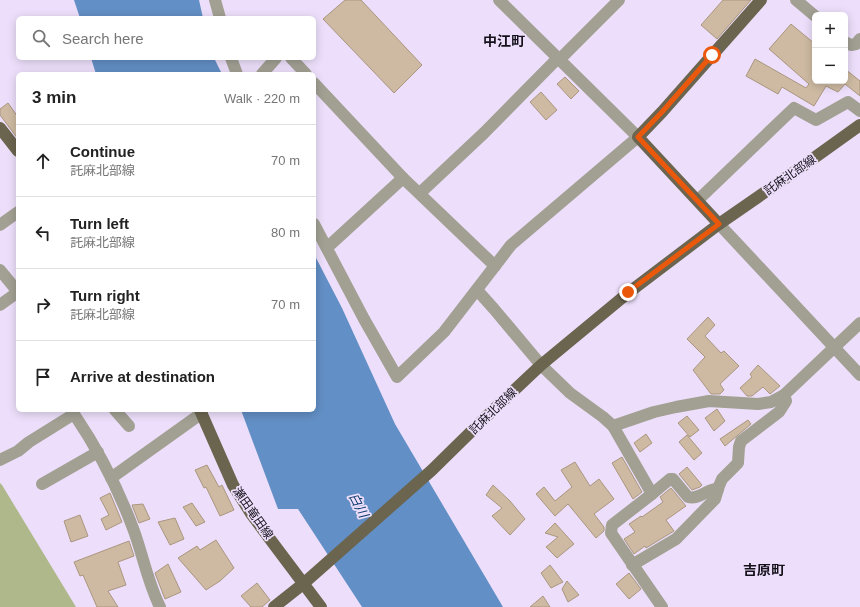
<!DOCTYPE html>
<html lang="en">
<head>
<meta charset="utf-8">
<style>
	:root { --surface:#fff; --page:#f6f6f6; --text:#222; --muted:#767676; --line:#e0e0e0 }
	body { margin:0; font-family:Helvetica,"Noto Sans JP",sans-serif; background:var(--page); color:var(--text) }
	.controls { position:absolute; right:12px; top:12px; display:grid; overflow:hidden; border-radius:6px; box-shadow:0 2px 10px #0003 }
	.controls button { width:36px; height:36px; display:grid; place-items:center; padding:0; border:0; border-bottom:1px solid var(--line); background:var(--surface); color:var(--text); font:20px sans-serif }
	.stop { position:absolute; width:12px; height:12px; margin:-9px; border:3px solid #ea580c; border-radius:50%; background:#fff }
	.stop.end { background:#ea580c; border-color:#fff; box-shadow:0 1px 4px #0008 }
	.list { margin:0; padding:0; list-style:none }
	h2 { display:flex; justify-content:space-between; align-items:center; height:52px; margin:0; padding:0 16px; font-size:17px }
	h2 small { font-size:13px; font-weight:400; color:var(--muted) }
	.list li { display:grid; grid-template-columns:26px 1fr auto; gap:12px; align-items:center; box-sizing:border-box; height:72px; padding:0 16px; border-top:1px solid var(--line) }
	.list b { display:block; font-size:15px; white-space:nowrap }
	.list p { margin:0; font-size:13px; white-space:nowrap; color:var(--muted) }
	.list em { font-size:13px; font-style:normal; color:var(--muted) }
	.icon { flex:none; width:22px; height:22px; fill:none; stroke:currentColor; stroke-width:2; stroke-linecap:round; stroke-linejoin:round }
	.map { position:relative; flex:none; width:860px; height:607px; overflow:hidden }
	.search { position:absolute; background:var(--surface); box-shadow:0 2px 10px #0003; left:16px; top:16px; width:300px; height:44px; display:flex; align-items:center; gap:10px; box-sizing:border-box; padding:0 14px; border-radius:6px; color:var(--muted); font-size:15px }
	.panel { position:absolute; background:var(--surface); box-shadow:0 2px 10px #0003; left:16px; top:72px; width:300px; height:340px; border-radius:6px }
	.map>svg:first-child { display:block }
	.green { fill:#afb88b }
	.water { fill:#628fc5 }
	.building { fill:#cebaa2; stroke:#aa967f }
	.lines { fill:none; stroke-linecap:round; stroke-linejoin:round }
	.minor { stroke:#a2a093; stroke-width:12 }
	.major { stroke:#6b654f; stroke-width:12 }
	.route { stroke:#ea580c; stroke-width:5 }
	.labels { text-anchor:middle; stroke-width:3.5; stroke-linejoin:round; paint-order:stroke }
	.street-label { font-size:12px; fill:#141019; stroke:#eddffb }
	.water-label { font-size:13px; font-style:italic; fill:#0d3c6e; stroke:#eddffb }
	.quarter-label { font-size:14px; font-weight:bold; fill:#141019; stroke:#eddffb }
</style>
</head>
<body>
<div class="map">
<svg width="860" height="607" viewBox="0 0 860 607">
	<rect width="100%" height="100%" fill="#eddffb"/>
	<path class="green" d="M0 483 2 485 76 607H0Z"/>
	<g class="water">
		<path d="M74 0H199L203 18H80Z"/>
		<path d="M91 58H214L222 74H96Z"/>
		<path d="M314 254 342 308 395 424 503 607H362L298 509H278L241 410H314Z"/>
	</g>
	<g class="building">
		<path d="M345 0H361L422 65 394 93 323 19Z"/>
		<path d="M723 0H751L717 39 701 25Z"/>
		<path d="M791 24 815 44V81H845V69L860 81V96L845 84 838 92 826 86 814 106 782 87 778 94 746 76 755 59 806 88 809 84 769 49Z"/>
		<path d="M565 77 579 91 571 99 557 84Z"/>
		<path d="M541 92 557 110 546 120 530 102Z"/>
		<path d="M8 103 18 117V139L0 115V109Z"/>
		<path d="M708 317 715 325 705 336 721 353 724 351 739 366 720 384 724 390 720 394H711L693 370 705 357 687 339Z"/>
		<path d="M758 365 780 386 770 394 763 387 752 396H747L740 388 752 377 750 374Z"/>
		<path d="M717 409 725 421 714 431 705 418Z"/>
		<path d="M687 416 699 430 690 437 678 423Z"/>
		<path d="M748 420 751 424 725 446 720 439Z"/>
		<path d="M646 434 652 443 640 452 634 443Z"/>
		<path d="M687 435 702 453 694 460 679 442Z"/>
		<path d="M622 457 642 492 633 499 612 463Z"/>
		<path d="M575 462 590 486 599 479 614 499 594 514 604 527V531L596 538 568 504 555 516 536 494 544 487 555 501 572 487 561 470Z"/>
		<path d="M207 465 219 487 222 485 234 510 220 516 206 487 204 488 195 470Z"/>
		<path d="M687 467 702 485 700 487 692 490 679 474Z"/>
		<path d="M493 485 510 501 525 519 510 535 492 516 502 508 486 495Z"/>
		<path d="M671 488 686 506 666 520 674 531 646 548 645 546 634 554 624 539 635 532 629 524 641 516 642 517 663 502 660 497Z"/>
		<path d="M110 493 122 522 106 530 101 519 109 515 100 498Z"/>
		<path d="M192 503 205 522 196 526 183 507Z"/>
		<path d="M143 504 150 519 139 523 132 505Z"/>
		<path d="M80 515 88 536 71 542 64 521Z"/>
		<path d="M175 518 184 539 170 545 158 522Z"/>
		<path d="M555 523 574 544 557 558 546 547 558 537 545 533Z"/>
		<path d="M216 540 234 568 220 581 206 590 178 558 197 546 200 550Z"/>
		<path d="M129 541 134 556 118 562 126 585 108 591 118 607H97L83 575 80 576 74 562Z"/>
		<path d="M168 564 181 592 165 599 155 573Z"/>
		<path d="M550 565 563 582 551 588 541 573Z"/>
		<path d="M629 573 641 589 629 599 616 584Z"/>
		<path d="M567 581 579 595 568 602 562 589Z"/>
		<path d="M257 583 270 600 262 607H251L241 596Z"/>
		<path d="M543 596 550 607H530Z"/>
	</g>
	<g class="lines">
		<g class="minor">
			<path d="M215 0 220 18"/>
			<path d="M796 0 815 16"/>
			<path d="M845 42 851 45 856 44 860 39"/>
			<path d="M231 58 237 74"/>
			<path d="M291 58 306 74"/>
			<path d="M262 74 276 58"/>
			<path d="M314 83 403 178 495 266"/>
			<path d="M420 193 484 133 554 62 560 59 619 0"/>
			<path d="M698 200 794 108 816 120 848 102 860 111"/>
			<path d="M314 224 364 319 397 377 444 332 511 245 638 137 499 0"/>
			<path d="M719 224 860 375"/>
			<path d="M0 225 18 212"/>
			<path d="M331 244 403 178"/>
			<path d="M0 270 18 292"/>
			<path d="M477 290 494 309 541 365 570 393 603 417 613 426 652 494 612 525 611 533 662 607"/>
			<path d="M0 305 18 292"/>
			<path d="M73 410 74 414C99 451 119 490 134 531 143 556 148 583 160 607"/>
			<path d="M115 410 129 426"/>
			<path d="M613 426 654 412 676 407 709 401 758 404 771 402 784 395 860 323"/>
			<path d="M0 460 18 451 29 442 74 414"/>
			<path d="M111 478 202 413"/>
			<path d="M42 484 98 452"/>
			<path d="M652 494 670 479H673L688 497C700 500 707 488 718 489"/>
			<path d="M632 565 676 539 715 499 719 486 722 479 738 463 739 447 741 441 779 412 786 401 784 395"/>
		</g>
		<g class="major">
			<path d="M0 128 18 151"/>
			<path d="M719 224 638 137 662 112 761 0"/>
			<path d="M200 410 233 485 252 515 321 607"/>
			<path d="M274 607 303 584 432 470 489 414 541 365 628 293 719 224 800 168 860 125"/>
		</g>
	</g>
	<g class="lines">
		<path class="route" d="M628 292 719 224 638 137 662 112 712 55"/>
	</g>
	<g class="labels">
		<g class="street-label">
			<text transform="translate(790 175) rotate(-35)" y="4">託麻北部線</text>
			<text transform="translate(493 411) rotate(-44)" y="4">託麻北部線</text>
			<text transform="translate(253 513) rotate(55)" y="4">瀬田竜田線</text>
		</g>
		<g class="water-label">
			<text transform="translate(359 505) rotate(62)" y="5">白川</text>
		</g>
		<g class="quarter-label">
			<text x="504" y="46">中江町</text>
			<text x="764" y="575">吉原町</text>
		</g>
	</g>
</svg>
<div class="controls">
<button>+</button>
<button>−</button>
</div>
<div class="stop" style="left:712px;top:55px"></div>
<div class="stop end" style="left:628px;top:292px"></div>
<div class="search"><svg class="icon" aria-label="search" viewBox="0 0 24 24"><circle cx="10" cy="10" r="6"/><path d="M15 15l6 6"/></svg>Search here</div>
<section class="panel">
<h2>3 min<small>Walk · 220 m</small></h2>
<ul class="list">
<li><svg class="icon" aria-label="ahead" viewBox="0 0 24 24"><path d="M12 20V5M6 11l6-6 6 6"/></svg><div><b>Continue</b><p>託麻北部線</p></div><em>70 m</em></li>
<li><svg class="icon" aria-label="left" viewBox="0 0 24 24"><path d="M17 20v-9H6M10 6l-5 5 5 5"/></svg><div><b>Turn left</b><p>託麻北部線</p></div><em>80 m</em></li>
<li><svg class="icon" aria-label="right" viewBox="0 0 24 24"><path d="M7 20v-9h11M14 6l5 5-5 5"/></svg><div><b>Turn right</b><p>託麻北部線</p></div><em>70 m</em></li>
<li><svg class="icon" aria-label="arrive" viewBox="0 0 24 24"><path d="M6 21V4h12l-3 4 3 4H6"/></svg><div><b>Arrive at destination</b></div></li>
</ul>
</section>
</div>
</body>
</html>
